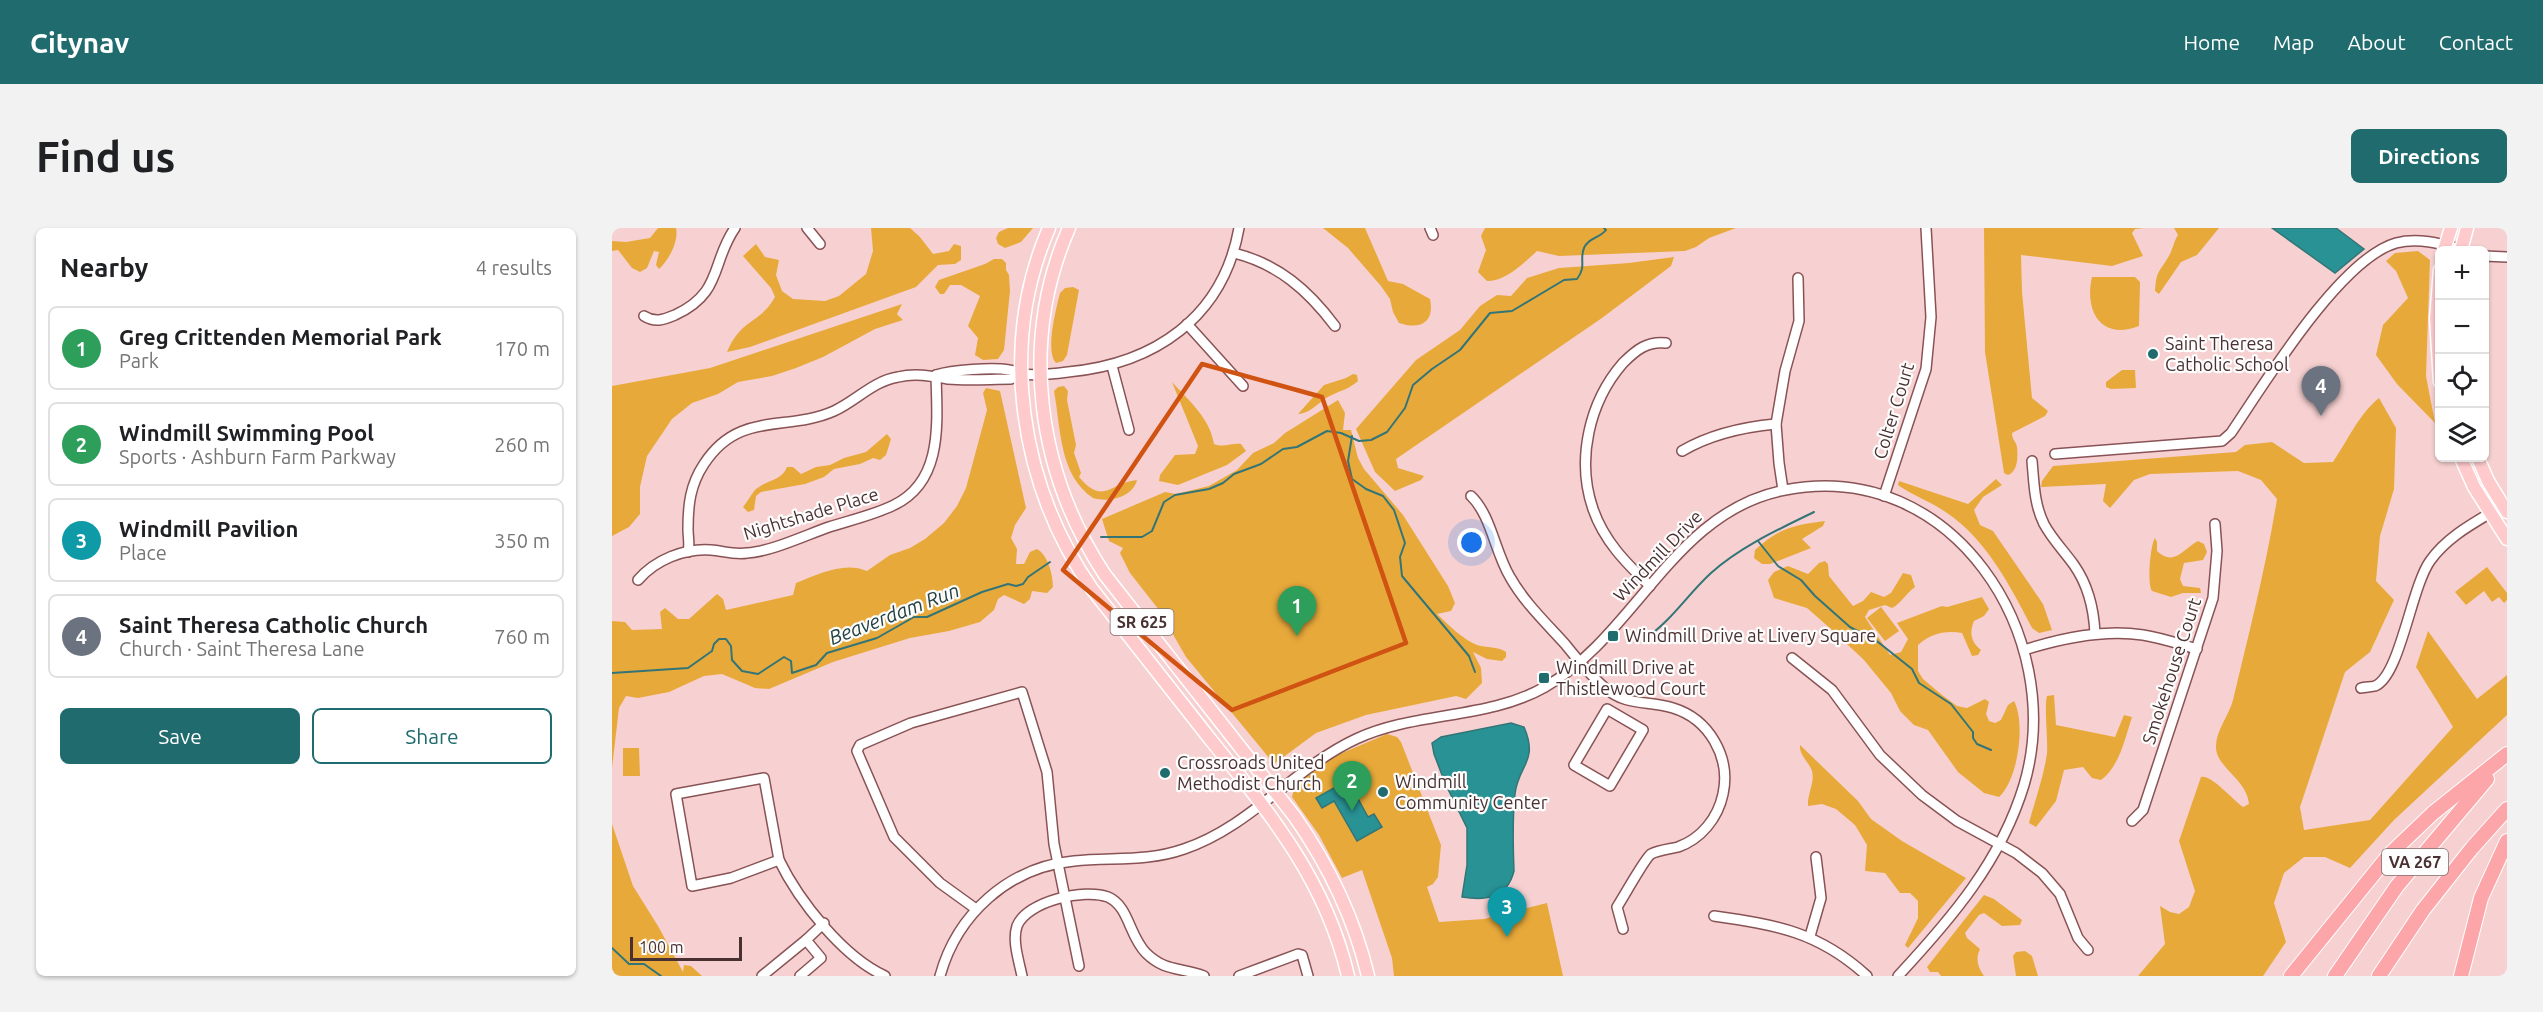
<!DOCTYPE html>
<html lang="en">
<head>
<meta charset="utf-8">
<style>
	:root { --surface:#fff; --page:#f2f2f2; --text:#202124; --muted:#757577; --line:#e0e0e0; --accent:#1f6b6d }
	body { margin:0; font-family:Ubuntu,sans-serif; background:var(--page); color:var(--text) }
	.controls { position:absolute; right:18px; top:18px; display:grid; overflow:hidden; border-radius:9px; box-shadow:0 2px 4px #0004 }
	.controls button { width:54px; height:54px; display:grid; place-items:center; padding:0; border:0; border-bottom:2px solid var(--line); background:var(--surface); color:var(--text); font:30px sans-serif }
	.scale { position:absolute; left:18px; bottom:15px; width:112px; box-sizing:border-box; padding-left:6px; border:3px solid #493031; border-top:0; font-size:16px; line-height:21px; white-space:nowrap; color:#493031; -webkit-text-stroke:4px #fdfdfd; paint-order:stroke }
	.you { position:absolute; left:860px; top:315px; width:21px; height:21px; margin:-15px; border:4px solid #fff; border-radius:50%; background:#1a73e8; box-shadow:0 0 0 9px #1a73e833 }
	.badge { display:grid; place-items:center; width:39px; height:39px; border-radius:50%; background:var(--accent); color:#fff; font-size:20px; font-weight:700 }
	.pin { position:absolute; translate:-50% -50px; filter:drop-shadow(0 2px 3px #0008) }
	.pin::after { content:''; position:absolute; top:32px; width:21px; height:18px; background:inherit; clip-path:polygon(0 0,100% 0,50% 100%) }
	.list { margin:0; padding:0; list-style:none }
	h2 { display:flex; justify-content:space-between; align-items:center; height:78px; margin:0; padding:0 24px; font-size:26px }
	h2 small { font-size:20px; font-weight:400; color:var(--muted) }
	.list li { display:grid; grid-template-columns:39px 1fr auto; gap:18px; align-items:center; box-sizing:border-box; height:84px; margin:0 12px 12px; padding:0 12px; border:2px solid var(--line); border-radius:9px }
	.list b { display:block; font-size:22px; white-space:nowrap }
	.list p { margin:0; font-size:20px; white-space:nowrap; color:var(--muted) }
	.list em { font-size:20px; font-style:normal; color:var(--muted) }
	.actions { display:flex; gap:12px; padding:18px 24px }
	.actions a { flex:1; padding:14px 0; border:2px solid var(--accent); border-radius:9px; text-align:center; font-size:21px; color:var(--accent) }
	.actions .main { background:var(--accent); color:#fff }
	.icon { flex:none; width:33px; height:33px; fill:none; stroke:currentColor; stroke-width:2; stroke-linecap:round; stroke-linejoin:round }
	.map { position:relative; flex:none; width:1895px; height:748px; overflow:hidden; border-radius:9px }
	header { display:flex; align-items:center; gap:36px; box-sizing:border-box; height:84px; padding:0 30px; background:var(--accent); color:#fff }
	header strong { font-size:28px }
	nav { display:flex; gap:33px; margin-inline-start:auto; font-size:21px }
	.intro { display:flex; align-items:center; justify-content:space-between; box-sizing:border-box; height:144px; padding:0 36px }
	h1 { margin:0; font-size:42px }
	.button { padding:15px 27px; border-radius:9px; background:var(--accent); color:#fff; font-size:21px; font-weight:700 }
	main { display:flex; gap:36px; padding:0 36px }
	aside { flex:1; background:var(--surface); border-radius:9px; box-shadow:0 2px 4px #0004 }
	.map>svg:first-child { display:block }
	.green { fill:#e8a93b }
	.water { fill:#299295; stroke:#337577; stroke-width:1.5 }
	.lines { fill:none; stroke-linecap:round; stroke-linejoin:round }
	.stream { stroke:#337577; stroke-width:2 }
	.minor-casing { stroke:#895355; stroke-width:12 }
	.major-casing { stroke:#fff; stroke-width:15 }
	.highway-casing { stroke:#fff; stroke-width:16 }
	.minor { stroke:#fff; stroke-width:9 }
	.major { stroke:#fecacb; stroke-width:12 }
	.highway { stroke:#fda6a9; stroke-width:14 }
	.marked { fill:none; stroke:#d05312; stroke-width:4.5; stroke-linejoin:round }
	.poi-dot { fill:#1f6b6d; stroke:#fdfdfd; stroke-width:2 }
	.labels { text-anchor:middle; stroke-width:4.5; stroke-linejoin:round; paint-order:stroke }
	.shield { fill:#fdfdfd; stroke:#7f6e6e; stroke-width:1.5 }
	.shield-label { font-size:16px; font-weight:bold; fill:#493031 }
	.poi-label { font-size:18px; fill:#493031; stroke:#fdfdfd; text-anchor:start }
	.street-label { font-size:18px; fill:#493031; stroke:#fdfdfd }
	.water-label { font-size:20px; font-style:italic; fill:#244243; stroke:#fdfdfd }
</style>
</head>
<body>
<header>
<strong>Citynav</strong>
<nav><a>Home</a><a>Map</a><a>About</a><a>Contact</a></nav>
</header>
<div class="intro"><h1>Find us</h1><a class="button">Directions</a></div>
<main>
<aside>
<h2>Nearby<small>4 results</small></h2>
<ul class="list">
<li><span class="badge" style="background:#2e9e5b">1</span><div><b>Greg Crittenden Memorial Park</b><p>Park</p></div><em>170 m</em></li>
<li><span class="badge" style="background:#2e9e5b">2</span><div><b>Windmill Swimming Pool</b><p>Sports · Ashburn Farm Parkway</p></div><em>260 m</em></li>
<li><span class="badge" style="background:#0f9aa8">3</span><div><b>Windmill Pavilion</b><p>Place</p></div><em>350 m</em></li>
<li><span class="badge" style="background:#6b7280">4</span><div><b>Saint Theresa Catholic Church</b><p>Church · Saint Theresa Lane</p></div><em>760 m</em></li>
</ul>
<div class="actions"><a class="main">Save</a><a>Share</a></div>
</aside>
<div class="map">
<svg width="1895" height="748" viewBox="0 0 1895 748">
	<rect width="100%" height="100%" fill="#f7d1d1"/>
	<g class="green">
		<path d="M46 0H64C67 13 57 32 47 41L44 37 47 24 42 23 35 40 28 44 20 40 6 22 0 23V13L14 14 38 10Z"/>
		<path d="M259 0H298L308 9 321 26 337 23 342 16 349 18V32L343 36 326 37 304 59 138 119 115 124C129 90 148 96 163 69L159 60 131 28 144 16 153 29 167 32 164 47 170 63 181 71 213 73 227 68 254 46 261 23Z"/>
		<path d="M396 0H421L409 14 393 20 386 16 384 10 387 4Z"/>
		<path d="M711 0H753L776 53 791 56 818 71C823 95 808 102 787 95L781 84 778 71 769 58 736 20Z"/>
		<path d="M873 0H1124L1097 10 1084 19 1073 23 947 28 925 23C912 35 893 54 875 53L866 44 874 22 869 8Z"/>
		<path d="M1372 0H1532L1523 1 1520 5 1531 28 1500 38 1409 27 1410 64 1420 170 1436 183 1433 188 1400 205C1400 212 1404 213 1405 219 1406 229 1406 243 1396 247L1392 245 1373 124Z"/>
		<path d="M1562 0H1607L1585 27 1569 34 1547 66 1543 63C1544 41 1549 43 1558 26 1561 20 1562 13 1566 7Z"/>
		<path d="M1806 23 1818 32 1814 148 1823 195 1785 156 1764 127 1771 97 1796 70 1784 43 1774 33 1783 25Z"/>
		<path d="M1062 29 1059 38 990 90 784 231 786 240 812 248 809 252 783 263 763 244 744 201 804 132 848 102 868 78 885 67 899 68 915 50 947 40 1017 35Z"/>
		<path d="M382 31H390L394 35V42L397 47 398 63 392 122 386 131 371 132 363 127 366 110 356 98 368 68 349 57H338L332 66H328L323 59 327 52 373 36Z"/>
		<path d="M1480 49H1523L1528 54 1527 98C1489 113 1472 83 1480 49Z"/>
		<path d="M461 59 467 62 455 127 451 133 444 135C433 123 444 81 448 65L453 60Z"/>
		<path d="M290 76 285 86 291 92 263 101 211 129 184 140 160 148 126 154 106 166 80 175 60 191 35 228 28 259V286L17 299 0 308V158L98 140Z"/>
		<path d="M1510 142H1523L1524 160 1499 161 1494 159V154Z"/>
		<path d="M741 146 745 147 746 153C737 161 730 162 720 167 707 172 701 185 686 186L712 157 734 150Z"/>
		<path d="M560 154C577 173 598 190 602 216 612 220 619 215 629 216L634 223 615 237 566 257 547 253 548 247 563 227 583 226 586 218Z"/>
		<path d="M452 158 456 163 455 172 464 217 462 225 469 245 467 249C492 278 497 255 525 252 521 269 497 275 481 270 447 247 449 201 442 163L446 159Z"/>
		<path d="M374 160 388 163 414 280 403 297 399 310 405 321 404 336H412L418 324 425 321C436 327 441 347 441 359L435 365 420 363 418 371 412 376 392 367 386 371 382 382 368 394 337 403 298 410 221 434 157 461 143 460 110 446 92 448 57 464 26 470 14 468 7 480 0 540V393L13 394 20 402 50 401 48 384 53 380 66 391H77L105 366 111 371 114 382 181 367 184 355C206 346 233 333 255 343L278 327 298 320 313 311 332 295 345 278 354 260 375 182 371 165Z"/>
		<path d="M1767 170 1784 200 1782 261 1768 308 1764 353 1782 372 1758 424 1733 444 1688 579 1692 602 1758 592 1841 499 1804 439 1816 403 1865 471 1895 447V487L1782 592 1738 640 1713 629H1692L1672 645 1662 675 1674 714 1651 748H1526L1553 716 1548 678 1558 684 1567 686 1577 679 1583 663 1567 613 1589 549C1599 546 1621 572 1631 579L1637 576C1635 551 1603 539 1604 518 1604 503 1617 487 1621 472 1637 405 1654 339 1665 271L1649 252 1626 243 1538 246 1522 252 1498 280 1491 273 1494 256 1429 259 1430 253 1441 238 1624 224 1633 217 1660 214 1692 235 1721 234C1736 212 1747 186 1767 170Z"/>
		<path d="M726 172 733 185 731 202H739L746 230 752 241 791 287 836 358 843 375 839 383 825 386C838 398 849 410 865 417 875 420 885 418 894 424V429L890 433 875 431 861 424 869 440 870 455 854 471 844 468 754 487 704 505 662 536 574 429 547 382 518 345 508 325 511 320 497 313 490 291 553 264 564 266 597 258 625 242 641 225 662 215 673 205Z"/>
		<path d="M275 206 279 211 274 227 268 232 261 230 248 236 222 241 212 249 193 256 149 264 144 268 142 282 136 284 131 279C135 274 139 267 143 262 153 252 170 253 175 239H181L189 246 204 239 218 237 232 230 254 224Z"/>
		<path d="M1384 251 1390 257 1371 269 1362 282 1368 297 1381 303 1431 376 1440 402 1427 405 1420 400C1398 358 1375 312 1335 285 1320 274 1301 268 1286 257L1287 253 1356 276Z"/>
		<path d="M1213 293 1211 298 1190 311 1199 320 1158 336H1150L1142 330 1143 322C1167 300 1182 297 1213 293Z"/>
		<path d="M1543 310 1545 314V323C1562 339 1571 321 1586 313L1592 316 1595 324 1591 332 1572 335 1568 351 1571 358 1588 360 1589 365H1571L1559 369 1540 363C1535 355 1538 318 1543 310Z"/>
		<path d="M1213 333 1216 336 1217 348 1241 378 1251 373 1259 364 1272 369 1279 365 1291 345 1299 347 1303 359C1293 366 1290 375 1280 380L1273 377 1257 382 1253 389 1278 427 1289 424 1296 411 1285 395 1330 378 1335 379 1370 369 1377 381 1372 388 1362 393C1357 405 1359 414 1369 422L1366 427 1360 428 1350 405C1333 402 1318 406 1306 417V443L1311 451 1330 467 1345 478 1355 480 1373 471 1377 474 1374 486 1377 493 1383 495 1389 492 1396 477 1402 473C1414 495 1406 552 1387 569L1372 565 1346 544 1316 502 1302 497 1288 483 1279 465 1252 432 1220 402 1195 380 1162 370 1156 352 1162 344 1176 338 1196 346 1207 335Z"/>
		<path d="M1875 339 1895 365V372L1892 375 1887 369 1880 374 1872 363 1854 377 1843 364Z"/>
		<path d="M1269 379 1287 403 1273 413 1255 390Z"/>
		<path d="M1442 467 1444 497 1503 509 1512 487 1520 489C1513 510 1508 538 1489 552L1480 550 1471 539 1452 542 1444 573 1424 599 1417 595C1423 572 1432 548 1435 525 1436 510 1432 479 1435 468Z"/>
		<path d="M775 506 785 509 789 514 829 617 826 649 821 656 815 659 827 694 872 691 935 675 951 748H782L780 730 750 642 730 650 707 607 680 569 683 557 723 528Z"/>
		<path d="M1188 517 1246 573 1259 591 1290 613 1354 650 1296 720 1293 717 1306 690V673L1298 665H1288L1273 645 1253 643 1255 617 1243 597 1224 581 1210 576 1196 578C1195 566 1203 555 1200 543 1197 534 1187 527 1188 517Z"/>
		<path d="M11 520H27L28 548H11Z"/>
		<path d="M0 596 21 658 46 698 71 744 72 737 79 738 90 748H0Z"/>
		<path d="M1372 667 1382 671 1410 692 1408 697 1390 698 1372 685 1367 687 1353 705 1355 710 1368 721C1363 731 1366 739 1372 748H1329L1326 744H1318L1315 739Z"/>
		<path d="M1413 723 1420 728 1426 748H1404L1401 728 1404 724Z"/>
	</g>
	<g class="water">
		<path d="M1660 0H1724L1752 21 1723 45Z"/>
		<path d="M899 495 912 499C927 534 906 537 903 566 900 592 901 618 902 643 895 670 875 673 850 669L855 637V600L833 555 822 526 820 515 829 509Z"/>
		<path d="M736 552 756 589 762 586 770 599 745 613 722 573 710 580 704 570Z"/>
	</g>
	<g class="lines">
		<g class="stream">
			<path d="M740 208 736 233 740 251 754 261 771 268 782 282 793 315 788 329 790 348 857 428 863 444"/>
			<path d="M489 309H530L540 303 552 274 563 267 597 261 611 255 622 246 649 236 671 221 685 219 715 203 729 205 747 213 759 212 775 204 793 180 801 157 820 141 848 122 878 85 900 83 952 52 965 51C975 38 967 32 972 20 976 10 988 10 994 2L992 0"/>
			<path d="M1146 313 1166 338 1189 352 1203 368 1238 399 1266 414 1300 441 1307 455 1339 476 1361 504V510L1365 516 1379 522"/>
			<path d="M1034 410C1060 392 1076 366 1099 345 1128 319 1167 301 1202 284"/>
			<path d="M0 445 76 440 100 423 102 416 107 411H114L119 418 120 432 130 443 146 446 172 429 179 433 180 445 204 437 215 425 265 410 302 389H315L370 364 396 356 404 358 411 356 416 349 438 334"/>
			<path d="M0 720 17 736H32L49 748"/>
		</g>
		<defs>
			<g id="minor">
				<path d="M195 0 208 16"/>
				<path d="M818 0 821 7"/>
				<path d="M622 25C666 36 696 62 723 98"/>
				<path d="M1872 28 1895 29"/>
				<path d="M32 88C43 95 51 92 63 87 111 65 99 34 123 0"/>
				<path d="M575 96 631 158"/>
				<path d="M500 138 517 202"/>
				<path d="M324 147C340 142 381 139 397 142 401 142 405 145 410 146 424 148 441 146 456 144 542 136 611 90 627 0"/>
				<path d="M1070 223C1099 206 1131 199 1164 196"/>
				<path d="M1443 226 1610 213 1619 205C1652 156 1728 31 1784 15 1807 9 1830 16 1852 22"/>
				<path d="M1420 233C1422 254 1422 276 1432 296 1440 311 1452 323 1462 337 1476 357 1482 382 1483 406"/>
				<path d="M1171 262 1167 235 1164 196 1173 143 1187 93 1186 50"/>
				<path d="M859 268C879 287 883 324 898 349 912 374 934 395 953 416 965 431 978 447 993 460 1016 479 1035 472 1061 480 1097 491 1119 529 1111 566 1106 590 1089 611 1066 619 1058 621 1047 622 1039 626 1033 630 1011 670 1005 679L1011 701"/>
				<path d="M1272 268 1314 141 1319 89 1314 0"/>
				<path d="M76 324C78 316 76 310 76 301 76 277 78 257 92 236 127 182 175 204 222 183 244 173 261 153 286 149 303 145 319 148 336 151 356 153 379 151 399 151L409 146"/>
				<path d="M26 352C43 332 72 320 99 322 111 323 122 327 135 325 158 324 194 307 217 299 239 292 262 287 282 277 332 253 325 193 324 147"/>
				<path d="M1038 358C1014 335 992 313 981 281 964 232 977 174 1011 135 1024 122 1035 113 1054 115"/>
				<path d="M1412 422C1450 410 1491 401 1531 407 1550 410 1567 416 1585 421"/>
				<path d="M1180 430 1220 462 1268 527 1310 567 1345 593 1404 625 1430 645 1448 666 1466 710 1476 722"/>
				<path d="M1749 460C1753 459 1759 459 1763 458 1788 448 1799 360 1818 333 1837 306 1868 292 1895 275"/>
				<path d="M995 481 1031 502 998 558 962 537Z"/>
				<path d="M152 550 167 632 119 650 80 658 64 566Z"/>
				<path d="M1520 593 1531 582 1601 370 1605 323 1603 296"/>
				<path d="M167 632C187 673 231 729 273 748"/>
				<path d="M364 681 328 655 282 609 245 523 248 517 299 495 410 464 435 544 442 616 467 738"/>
				<path d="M1102 688C1165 697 1207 704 1255 748"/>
				<path d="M1198 708 1209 670 1204 629"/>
				<path d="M194 712 212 695"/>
				<path d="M150 748 194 712 209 730 188 748"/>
				<path d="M328 748C345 686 397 639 462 633 500 629 535 634 572 621 638 599 682 540 744 511 804 483 875 492 933 459 1024 407 1062 283 1173 262 1340 229 1456 408 1412 557 1389 633 1339 691 1286 748"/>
				<path d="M410 748C407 733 400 713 405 698 415 673 473 660 496 669 517 678 517 708 534 725 553 744 569 739 592 748"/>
				<path d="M627 748 686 726 690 727 696 748"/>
			</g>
			<g id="major">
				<path d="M437 0C386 118 408 257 480 361 519 411 559 461 598 511 658 585 714 653 736 748"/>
				<path d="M457 0C407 114 425 244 493 347L683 589C717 638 742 689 756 748"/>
				<path d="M1832 22 1839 0"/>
				<path d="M1849 22 1855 0"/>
				<path d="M1828 42 1824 90 1828 154"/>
				<path d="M1849 230 1862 259 1895 311"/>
				<path d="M1866 230 1876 253 1895 284"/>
			</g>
			<g id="highway">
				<path d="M1679 748 1777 627 1821 585 1895 526"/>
				<path d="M1723 748 1785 658 1875 551"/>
				<path d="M1767 748 1811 682 1860 620 1895 581"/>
				<path d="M1849 748 1869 670 1895 613"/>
			</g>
		</defs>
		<use href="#minor" class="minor-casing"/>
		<use href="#major" class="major-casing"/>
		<use href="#highway" class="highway-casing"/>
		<use href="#minor" class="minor"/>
		<use href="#major" class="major"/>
		<use href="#highway" class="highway"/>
	</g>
	<path class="marked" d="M590 136 710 169 794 415 620 482 451 342Z"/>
	<g class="poi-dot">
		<circle cx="1541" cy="126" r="6"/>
		<rect x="995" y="402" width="12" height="12" rx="3"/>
		<rect x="926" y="444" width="12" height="12" rx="3"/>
		<circle cx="553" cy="545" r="6"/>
		<circle cx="771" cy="564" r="6"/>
	</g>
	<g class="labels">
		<g class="shield">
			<rect x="498.5" y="381" width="63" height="26" rx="4.5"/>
			<rect x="1770" y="621" width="66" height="26" rx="4.5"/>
		</g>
		<g class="shield-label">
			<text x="530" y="400">SR 625</text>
			<text x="1803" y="640">VA 267</text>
		</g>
		<g class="poi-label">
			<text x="1553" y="122">Saint Theresa<tspan x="1553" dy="21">Catholic School</tspan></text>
			<text x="1013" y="414">Windmill Drive at Livery Square</text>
			<text x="944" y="446">Windmill Drive at<tspan x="944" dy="21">Thistlewood Court</tspan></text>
			<text x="565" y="541">Crossroads United<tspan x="565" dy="21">Methodist Church</tspan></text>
			<text x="783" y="560">Windmill<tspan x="783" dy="21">Community Center</tspan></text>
		</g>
		<g class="street-label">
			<text transform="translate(1282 183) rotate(-73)" y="6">Colter Court</text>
			<text transform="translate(199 286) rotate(-17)" y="6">Nightshade Place</text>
			<text transform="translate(1046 328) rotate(-46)" y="6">Windmill Drive</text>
			<text transform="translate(1560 443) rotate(-72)" y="6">Smokehouse Court</text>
		</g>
		<g class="water-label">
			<text transform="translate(282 386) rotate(-21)" y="7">Beaverdam Run</text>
		</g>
	</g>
</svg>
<div class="controls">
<button>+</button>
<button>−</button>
<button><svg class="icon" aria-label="locate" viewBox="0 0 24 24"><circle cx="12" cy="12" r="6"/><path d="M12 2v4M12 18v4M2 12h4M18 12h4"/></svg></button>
<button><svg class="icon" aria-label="layers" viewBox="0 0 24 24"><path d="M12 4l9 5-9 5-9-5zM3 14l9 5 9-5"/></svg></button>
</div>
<div class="scale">100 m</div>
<div class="you"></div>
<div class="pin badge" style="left:685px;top:408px;background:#2e9e5b">1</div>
<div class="pin badge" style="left:740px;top:583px;background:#2e9e5b">2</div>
<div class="pin badge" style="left:895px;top:709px;background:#0f9aa8">3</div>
<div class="pin badge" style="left:1709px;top:188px;background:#6b7280">4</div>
</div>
</main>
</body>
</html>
